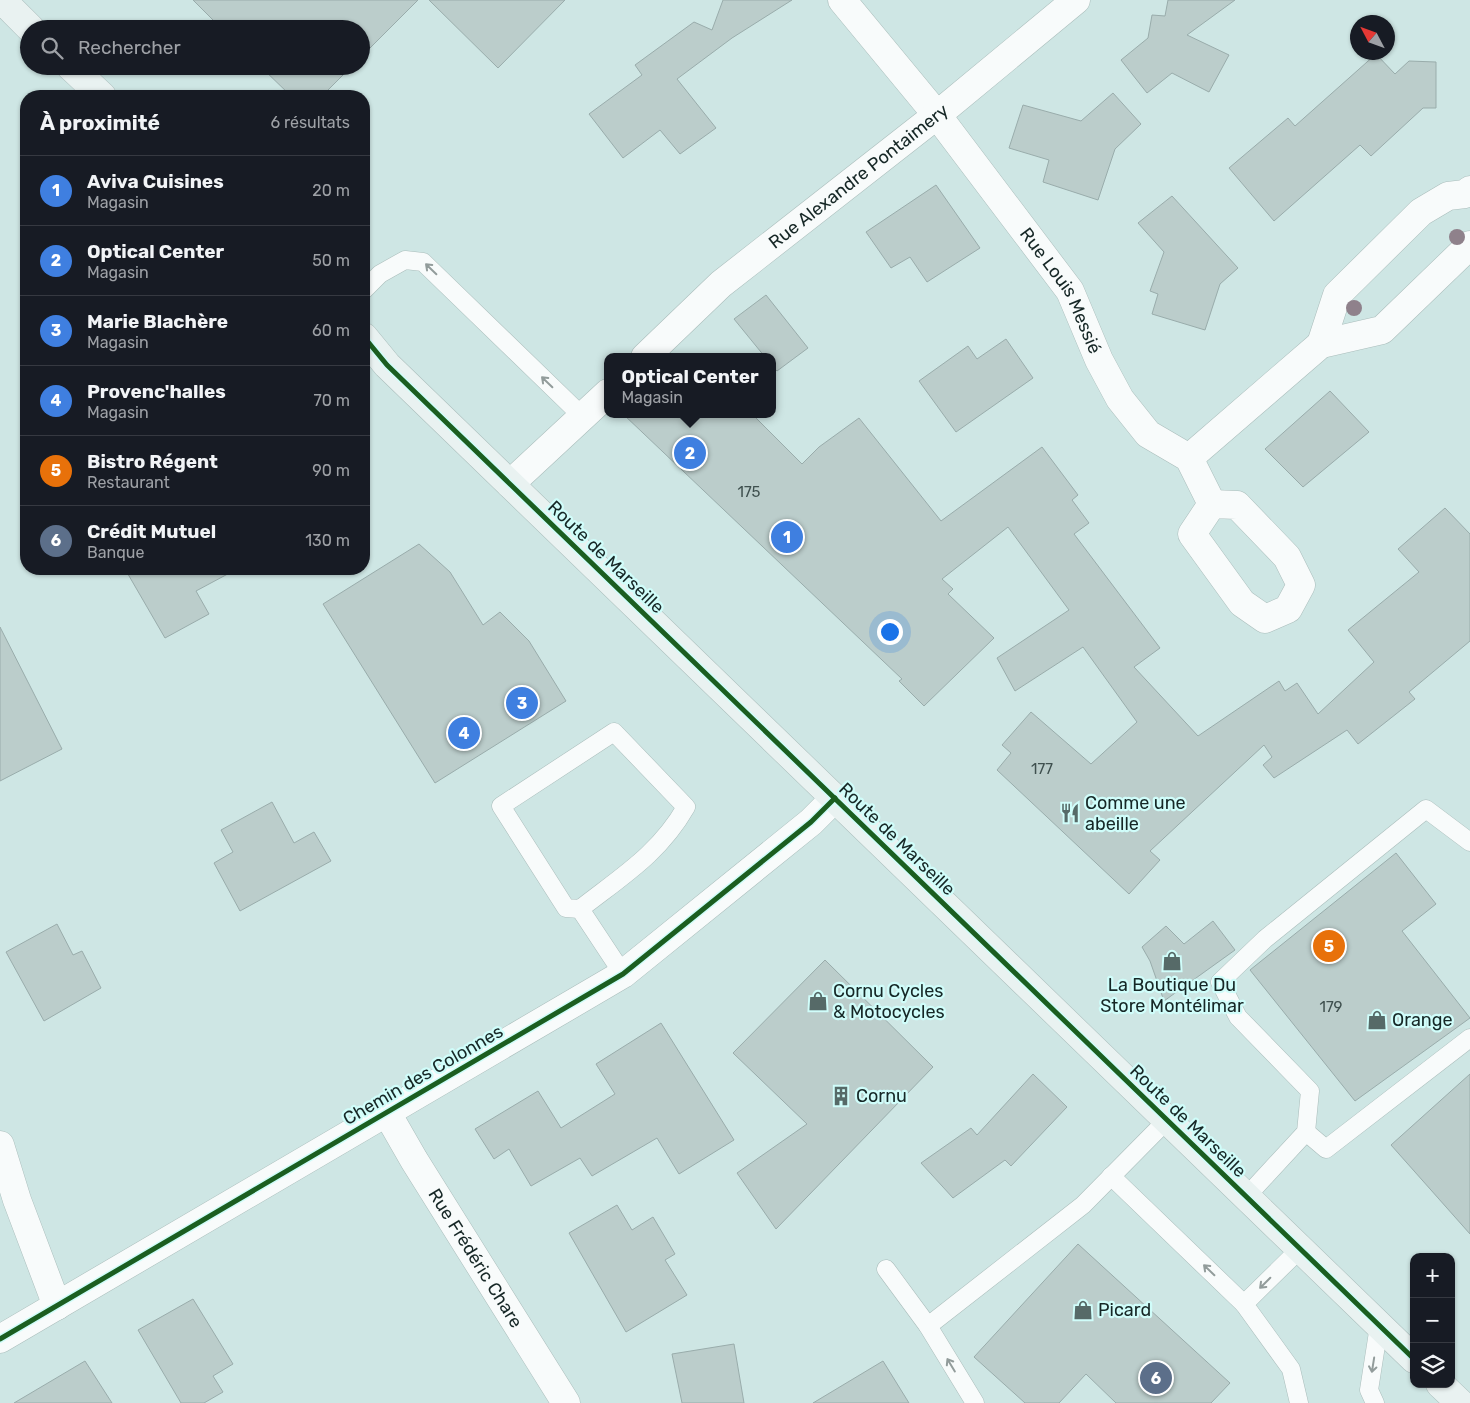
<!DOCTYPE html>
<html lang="fr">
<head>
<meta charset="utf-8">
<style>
	:root { --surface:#171b24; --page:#242831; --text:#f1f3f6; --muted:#9ea1a6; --line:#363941; --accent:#8c9099 }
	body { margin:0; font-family:Rubik,sans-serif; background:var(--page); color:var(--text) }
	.controls { position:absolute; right:15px; bottom:15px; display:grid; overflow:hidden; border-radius:10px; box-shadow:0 1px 4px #0004 }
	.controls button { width:45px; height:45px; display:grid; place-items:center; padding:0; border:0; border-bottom:1px solid var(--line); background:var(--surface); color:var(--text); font:25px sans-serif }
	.compass { position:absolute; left:1350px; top:15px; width:45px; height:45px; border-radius:50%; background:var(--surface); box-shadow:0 1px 4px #0004; rotate:311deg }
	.you { position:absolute; left:889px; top:631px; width:18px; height:18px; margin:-12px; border:4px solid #fff; border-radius:50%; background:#1a73e8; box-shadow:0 0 0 8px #1a73e833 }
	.badge { display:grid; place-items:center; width:32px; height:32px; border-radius:50%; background:var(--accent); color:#fff; font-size:16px; font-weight:700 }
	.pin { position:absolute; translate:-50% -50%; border:2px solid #fff; box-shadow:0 1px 5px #0006 }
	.popup { position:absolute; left:604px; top:353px; width:172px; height:65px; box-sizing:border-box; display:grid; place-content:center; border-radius:10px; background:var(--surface); filter:drop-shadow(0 1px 4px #0005); font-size:16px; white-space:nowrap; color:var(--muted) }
	.popup b { font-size:19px; color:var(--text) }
	.popup::after { content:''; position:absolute; left:50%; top:100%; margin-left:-10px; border:10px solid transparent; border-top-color:var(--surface) }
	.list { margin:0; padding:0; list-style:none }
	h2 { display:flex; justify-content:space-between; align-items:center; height:65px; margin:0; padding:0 20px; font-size:21px }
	h2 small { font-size:16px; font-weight:400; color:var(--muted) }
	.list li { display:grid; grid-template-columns:32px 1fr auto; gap:15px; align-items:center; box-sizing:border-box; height:70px; padding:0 20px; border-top:1px solid var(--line) }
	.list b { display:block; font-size:19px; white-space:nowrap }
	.list p { margin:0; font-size:16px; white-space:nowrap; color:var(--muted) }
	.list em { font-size:16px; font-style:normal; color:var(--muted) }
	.icon { flex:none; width:28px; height:28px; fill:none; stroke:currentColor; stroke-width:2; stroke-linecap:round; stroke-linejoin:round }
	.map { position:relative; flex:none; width:1470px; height:1403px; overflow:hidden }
	.search { position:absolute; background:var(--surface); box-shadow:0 1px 4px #0004; left:20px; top:20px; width:350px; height:55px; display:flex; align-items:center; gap:12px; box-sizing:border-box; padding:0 18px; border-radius:28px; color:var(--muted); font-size:19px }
	.panel { position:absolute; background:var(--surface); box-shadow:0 1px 4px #0004; left:20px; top:90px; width:350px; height:485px; border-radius:20px }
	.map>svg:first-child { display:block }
	.building { fill:#bbcdcb; stroke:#99acab }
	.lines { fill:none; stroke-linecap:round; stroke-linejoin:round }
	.lane-casing { stroke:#aabdbb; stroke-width:19 }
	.street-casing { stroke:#aabdbb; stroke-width:29 }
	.secondary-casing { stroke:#aabdbb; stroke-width:29 }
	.lane { stroke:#f8fbfb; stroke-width:18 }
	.street { stroke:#f8fbfb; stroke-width:28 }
	.secondary { stroke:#e9f2f1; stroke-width:28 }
	.cycleway-casing { stroke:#d0fdfa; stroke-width:8 }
	.cycleway { stroke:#1b5e20; stroke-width:5 }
	.tree { fill:#8f818b }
	.oneway { stroke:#929c9b }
	.labels { text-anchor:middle; stroke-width:4.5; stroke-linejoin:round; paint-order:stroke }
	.number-label { font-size:15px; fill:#3f504f }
	.street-label { font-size:18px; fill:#162726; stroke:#d0fdfa }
	.poi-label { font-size:18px; fill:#162726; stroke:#d0fdfa; text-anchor:start }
</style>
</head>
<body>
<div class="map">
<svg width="1470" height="1403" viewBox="0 0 1470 1403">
	<rect width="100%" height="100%" fill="#cee6e4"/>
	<g class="building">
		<path d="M193 0H418L361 57V29H222Z"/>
		<path d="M429 0H565L498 68Z"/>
		<path d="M723 0H792L732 38 677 79 716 128 680 154 660 130 623 158 589 114 642 75 635 65 694 22 712 30Z"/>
		<path d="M1168 0H1235L1187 35 1229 55 1209 92 1172 73 1147 93 1121 60 1148 38 1152 15 1165 16Z"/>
		<path d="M1376 54 1395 74 1409 61 1436 62V108H1423L1371 156 1360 145 1274 221 1229 168 1288 118 1295 126Z"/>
		<path d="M260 66H352L322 96H291Z"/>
		<path d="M1113 93 1141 124 1115 149 1098 200 1043 182 1049 160 1009 148 1023 105 1081 121Z"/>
		<path d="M936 185 980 248 927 282 910 257 891 268 866 232Z"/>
		<path d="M1172 196 1238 268 1220 284 1205 330 1152 314 1158 294 1150 291 1164 252 1138 223Z"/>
		<path d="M766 295 808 348 777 371 772 366V357H765L734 319Z"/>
		<path d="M1006 339 1033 378 956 432 919 381 968 346 977 359Z"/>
		<path d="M1330 391 1369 432 1303 487 1265 449Z"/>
		<path d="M623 414H752L802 464 819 447 859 418 941 521 1042 447 1078 495 1072 500 1089 523 1074 534 1160 648 1134 667 1198 736 1279 681 1285 691 1297 683 1318 714 1374 662 1348 630 1419 572 1398 549 1445 508 1470 534V641L1409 692 1415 699 1358 744 1347 730 1274 778 1263 765 1272 757 1264 745 1150 851 1160 860 1129 894 997 770 1011 753 1002 745 1031 712 1091 764 1137 722 1083 647 1015 691 997 658 1069 610 1008 527 942 579 953 589 948 594 994 638 924 706 899 681 902 679Z"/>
		<path d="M419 544 450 572 483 625 500 612 529 641 566 701 435 783 323 604Z"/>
		<path d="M125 569H237L196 591 209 614 165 638Z"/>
		<path d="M0 627 62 749 0 781Z"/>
		<path d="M272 802 294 843 314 832 331 861 240 911 214 863 233 852 221 830Z"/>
		<path d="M1396 853 1436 904 1402 931 1470 1018 1355 1101 1250 970Z"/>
		<path d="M1213 921 1235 950 1164 1001 1150 961 1142 947 1166 926 1184 944Z"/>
		<path d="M57 924 73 955 82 951 101 988 44 1021 6 952Z"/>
		<path d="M825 960 933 1067 776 1229 737 1173 807 1124 733 1053Z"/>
		<path d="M661 1023 734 1140 679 1174 657 1138 592 1176 580 1158 531 1186 509 1149 494 1159 475 1129 538 1091 561 1128 615 1094 596 1064Z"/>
		<path d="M1033 1074 1067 1107 1011 1166 1005 1160 953 1198 921 1163 971 1128 977 1135Z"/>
		<path d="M1470 1074V1234L1391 1145Z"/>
		<path d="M617 1205 632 1230 653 1217 675 1254 665 1260 687 1295 626 1332 569 1233Z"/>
		<path d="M1078 1244 1230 1383 1211 1403H1116L1086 1374 1059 1403H1025L974 1357Z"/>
		<path d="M193 1299 233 1364 213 1376 223 1392 204 1403H181L138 1330Z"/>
		<path d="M734 1344 744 1403H682L672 1354Z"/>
		<path d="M85 1361 112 1403H14Z"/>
		<path d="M883 1361 909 1403H813Z"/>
	</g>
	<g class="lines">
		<defs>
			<g id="lane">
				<path d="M364 290 380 274 405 260 423 262 582 416"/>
				<path d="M614 732 686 807C659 854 622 876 580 909L566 908 501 806Z"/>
				<path d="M580 909 623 974"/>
				<path d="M1306 1132 1326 1149 1470 1038"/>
				<path d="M1111 1176 1244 1304"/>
				<path d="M1246 1197 1306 1132 1310 1091 1238 1017 1220 982 1265 939 1426 809 1470 842"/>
				<path d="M886 1269 928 1326 975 1403"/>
				<path d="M928 1326 1083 1205 1167 1120"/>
				<path d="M1299 1403 1291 1369 1244 1304 1300 1249"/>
				<path d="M1375 1403 1369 1390 1379 1326"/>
			</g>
			<g id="street">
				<path id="s1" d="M842 0 937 115 1070 291 1099 360 1120 399 1148 434 1189 458 1212 504"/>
				<path d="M1321 344 1337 295 1421 212 1448 196 1465 194 1470 190"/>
				<path id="s2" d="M645 357 721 284 937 115 1076 0"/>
				<path d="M1189 458 1321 344 1382 330 1470 245"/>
				<path d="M510 484 608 393"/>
				<path d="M1212 504 1237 505 1287 557 1301 585 1288 609 1265 619 1242 603 1192 534Z"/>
				<path id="s3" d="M387 1113 414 1160 566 1403"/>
				<path d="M0 1145 17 1200 57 1306"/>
				<path d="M0 1339 623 974 811 822 835 798"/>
			</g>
			<g id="secondary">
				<path d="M2 0 31 29"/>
				<path d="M70 66 102 96"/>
				<path d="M364 337 387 365 1414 1359"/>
				<path d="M1440 1384 1460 1403"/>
			</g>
		</defs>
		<use href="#lane" class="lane-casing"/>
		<use href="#street" class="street-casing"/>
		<use href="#secondary" class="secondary-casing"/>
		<use href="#lane" class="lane"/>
		<use href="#street" class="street"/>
		<use href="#secondary" class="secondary"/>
		<defs>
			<g id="cycleway">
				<path d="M364 337 387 365 1414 1359"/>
				<path d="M0 1339 623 974 811 822 835 798"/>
			</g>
		</defs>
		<use href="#cycleway" class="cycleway-casing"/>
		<use href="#cycleway" class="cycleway"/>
	</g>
	<g class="tree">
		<circle cx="1457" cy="237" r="8"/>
		<circle cx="1354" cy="308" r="8"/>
	</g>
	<defs><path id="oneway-shaft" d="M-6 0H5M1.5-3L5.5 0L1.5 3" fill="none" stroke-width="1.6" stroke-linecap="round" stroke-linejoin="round" transform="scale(1.25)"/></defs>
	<g class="oneway">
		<use href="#oneway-shaft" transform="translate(431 269) rotate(-136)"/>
		<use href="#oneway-shaft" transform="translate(547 382) rotate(-136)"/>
		<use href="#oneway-shaft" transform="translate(1209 1270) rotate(-136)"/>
		<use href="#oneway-shaft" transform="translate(1265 1283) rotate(135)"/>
		<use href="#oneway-shaft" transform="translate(951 1365) rotate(-121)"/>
		<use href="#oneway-shaft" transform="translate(1373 1365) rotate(99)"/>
	</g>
	<defs>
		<symbol id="restaurant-bare" viewBox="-9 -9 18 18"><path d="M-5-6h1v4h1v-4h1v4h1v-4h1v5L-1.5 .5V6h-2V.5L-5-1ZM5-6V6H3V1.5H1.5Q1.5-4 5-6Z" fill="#566a68" stroke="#d0fdfa" stroke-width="2.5" paint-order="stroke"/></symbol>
		<symbol id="shop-bare" viewBox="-9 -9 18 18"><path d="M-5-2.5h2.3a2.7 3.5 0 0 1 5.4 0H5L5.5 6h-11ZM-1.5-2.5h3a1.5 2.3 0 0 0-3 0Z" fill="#566a68" stroke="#d0fdfa" stroke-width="2.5" paint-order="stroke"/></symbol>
		<symbol id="building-bare" viewBox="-9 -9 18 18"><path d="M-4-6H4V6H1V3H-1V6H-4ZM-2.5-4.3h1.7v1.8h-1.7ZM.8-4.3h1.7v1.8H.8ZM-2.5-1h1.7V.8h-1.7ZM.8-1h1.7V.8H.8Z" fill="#566a68" stroke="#d0fdfa" stroke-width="2.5" paint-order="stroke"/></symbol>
	</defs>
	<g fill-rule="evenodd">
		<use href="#restaurant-bare" x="1056" y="799" width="28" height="28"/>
		<use href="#shop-bare" x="1158" y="947" width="28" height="28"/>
		<use href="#shop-bare" x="804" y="987" width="28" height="28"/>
		<use href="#shop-bare" x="1363" y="1006" width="28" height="28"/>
		<use href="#building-bare" x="827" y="1082" width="28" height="28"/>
		<use href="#shop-bare" x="1069" y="1296" width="28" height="28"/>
	</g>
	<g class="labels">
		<g class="number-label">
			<text x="749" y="497">175</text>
			<text x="1042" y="774">177</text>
			<text x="1331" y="1012">179</text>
		</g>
		<g class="street-label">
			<text dy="6" stroke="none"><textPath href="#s2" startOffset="280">Rue Alexandre Pontaimery</textPath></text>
			<text dy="6" stroke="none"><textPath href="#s1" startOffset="365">Rue Louis Messié</textPath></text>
			<text transform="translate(606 557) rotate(44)" y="6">Route de Marseille</text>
			<text transform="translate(897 839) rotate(44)" y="6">Route de Marseille</text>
			<text transform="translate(423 1075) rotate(-30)" y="6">Chemin des Colonnes</text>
			<text transform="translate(1188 1121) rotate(44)" y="6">Route de Marseille</text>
			<text dy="6" stroke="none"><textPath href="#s3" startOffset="170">Rue Frédéric Chare</textPath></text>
		</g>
		<g class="poi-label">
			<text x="1085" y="809">Comme une<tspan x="1085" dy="21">abeille</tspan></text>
			<text x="1172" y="991" text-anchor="middle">La Boutique Du<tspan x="1172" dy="21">Store Montélimar</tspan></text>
			<text x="833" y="997">Cornu Cycles<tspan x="833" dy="21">&amp; Motocycles</tspan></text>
			<text x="1392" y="1026">Orange</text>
			<text x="856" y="1102">Cornu</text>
			<text x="1098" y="1316">Picard</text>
		</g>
	</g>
</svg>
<div class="controls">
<button>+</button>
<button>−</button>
<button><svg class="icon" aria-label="layers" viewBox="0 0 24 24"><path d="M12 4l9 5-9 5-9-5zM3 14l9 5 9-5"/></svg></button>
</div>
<svg class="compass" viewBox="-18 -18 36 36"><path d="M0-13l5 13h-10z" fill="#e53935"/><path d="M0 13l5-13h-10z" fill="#9ea1a6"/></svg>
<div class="you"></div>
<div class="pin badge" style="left:787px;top:537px;background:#3f7fe0">1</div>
<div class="pin badge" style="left:690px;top:453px;background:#3f7fe0">2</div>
<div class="popup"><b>Optical Center</b>Magasin</div>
<div class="pin badge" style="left:522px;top:703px;background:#3f7fe0">3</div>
<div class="pin badge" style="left:464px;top:733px;background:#3f7fe0">4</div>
<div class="pin badge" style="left:1329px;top:946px;background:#e8710a">5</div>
<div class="pin badge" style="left:1156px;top:1378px;background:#5c6f8a">6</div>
<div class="search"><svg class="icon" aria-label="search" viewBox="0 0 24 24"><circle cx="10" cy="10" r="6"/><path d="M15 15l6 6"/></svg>Rechercher</div>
<section class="panel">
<h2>À proximité<small>6 résultats</small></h2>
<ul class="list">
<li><span class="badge" style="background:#3f7fe0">1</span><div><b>Aviva Cuisines</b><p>Magasin</p></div><em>20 m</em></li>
<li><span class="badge" style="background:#3f7fe0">2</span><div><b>Optical Center</b><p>Magasin</p></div><em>50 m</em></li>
<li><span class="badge" style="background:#3f7fe0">3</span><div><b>Marie Blachère</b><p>Magasin</p></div><em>60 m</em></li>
<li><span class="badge" style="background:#3f7fe0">4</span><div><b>Provenc'halles</b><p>Magasin</p></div><em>70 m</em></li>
<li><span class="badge" style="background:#e8710a">5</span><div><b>Bistro Régent</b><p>Restaurant</p></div><em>90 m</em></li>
<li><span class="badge" style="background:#5c6f8a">6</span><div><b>Crédit Mutuel</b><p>Banque</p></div><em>130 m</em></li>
</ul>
</section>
</div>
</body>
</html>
